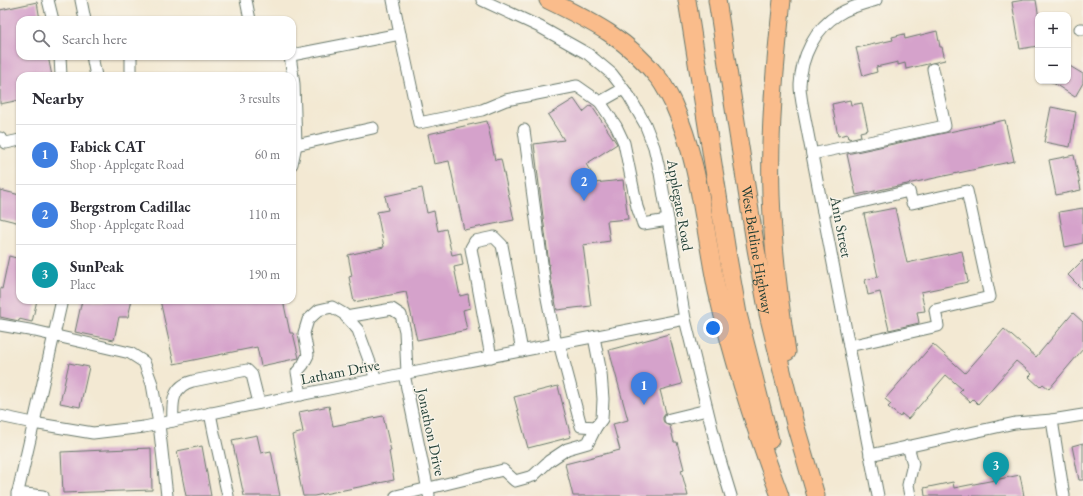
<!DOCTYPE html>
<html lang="en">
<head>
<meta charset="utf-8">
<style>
	:root { --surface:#fff; --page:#f7f7f7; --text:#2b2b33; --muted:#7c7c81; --line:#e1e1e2; --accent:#d1495b }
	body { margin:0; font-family:"EB Garamond",serif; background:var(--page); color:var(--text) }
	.controls { position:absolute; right:12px; top:12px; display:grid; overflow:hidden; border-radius:8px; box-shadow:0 1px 3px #0004 }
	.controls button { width:36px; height:36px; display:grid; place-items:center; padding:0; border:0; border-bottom:1px solid var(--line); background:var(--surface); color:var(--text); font:20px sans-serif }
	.you { position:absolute; left:713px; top:328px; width:14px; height:14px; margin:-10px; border:3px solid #fff; border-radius:50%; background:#1a73e8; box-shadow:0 0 0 6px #1a73e833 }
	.badge { display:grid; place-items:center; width:26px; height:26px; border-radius:50%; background:var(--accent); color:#fff; font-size:13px; font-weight:700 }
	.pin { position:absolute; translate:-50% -33px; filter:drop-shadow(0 1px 2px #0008) }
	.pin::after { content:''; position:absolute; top:21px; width:14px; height:12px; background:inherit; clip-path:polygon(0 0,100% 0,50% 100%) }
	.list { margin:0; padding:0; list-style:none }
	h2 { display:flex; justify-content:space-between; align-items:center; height:52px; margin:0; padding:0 16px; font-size:17px }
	h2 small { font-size:13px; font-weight:400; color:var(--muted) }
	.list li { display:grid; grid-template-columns:26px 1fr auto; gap:12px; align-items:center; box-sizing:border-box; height:60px; padding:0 16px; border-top:1px solid var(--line) }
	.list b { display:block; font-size:15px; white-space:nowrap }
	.list p { margin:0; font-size:13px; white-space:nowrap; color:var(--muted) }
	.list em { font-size:13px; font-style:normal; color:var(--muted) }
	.icon { flex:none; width:22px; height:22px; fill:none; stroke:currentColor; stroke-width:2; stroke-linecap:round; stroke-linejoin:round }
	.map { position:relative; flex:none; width:1083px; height:496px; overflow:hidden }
	.search { position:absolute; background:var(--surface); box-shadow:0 1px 3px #0004; left:16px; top:16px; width:280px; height:44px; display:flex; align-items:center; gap:10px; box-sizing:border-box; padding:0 14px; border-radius:12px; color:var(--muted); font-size:15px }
	.panel { position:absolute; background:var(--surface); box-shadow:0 1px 3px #0004; left:16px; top:72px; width:280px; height:232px; border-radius:12px }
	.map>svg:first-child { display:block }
	.building { fill:#d5a2cb }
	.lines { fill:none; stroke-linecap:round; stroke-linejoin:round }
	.minor-casing { stroke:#69796c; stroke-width:13 }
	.highway-casing { stroke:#69796c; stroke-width:19 }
	.minor { stroke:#fff; stroke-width:11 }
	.highway { stroke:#fabc8b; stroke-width:17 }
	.labels { text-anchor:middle; stroke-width:3; stroke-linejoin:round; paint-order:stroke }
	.street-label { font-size:15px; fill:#1f3d34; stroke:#f7f3e8 }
</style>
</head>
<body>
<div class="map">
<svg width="1083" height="496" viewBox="0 0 1083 496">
	<rect width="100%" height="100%" fill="#f7f3e8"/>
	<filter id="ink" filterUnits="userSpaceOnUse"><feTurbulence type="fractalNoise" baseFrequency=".025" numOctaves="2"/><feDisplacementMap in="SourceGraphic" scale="8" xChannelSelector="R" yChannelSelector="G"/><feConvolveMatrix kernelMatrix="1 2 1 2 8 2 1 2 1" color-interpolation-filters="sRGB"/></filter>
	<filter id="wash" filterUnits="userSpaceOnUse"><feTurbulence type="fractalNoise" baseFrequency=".012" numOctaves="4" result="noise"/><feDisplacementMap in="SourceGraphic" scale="16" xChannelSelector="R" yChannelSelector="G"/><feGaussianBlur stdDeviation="0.9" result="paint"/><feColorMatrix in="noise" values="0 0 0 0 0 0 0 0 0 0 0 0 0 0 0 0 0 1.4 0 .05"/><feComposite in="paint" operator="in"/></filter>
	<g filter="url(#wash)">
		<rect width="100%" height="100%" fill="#f3e9d3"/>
		<g id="blocks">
			<g class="building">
				<path d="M1024 0H1036L1038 12V46L1020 49 1012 2Z"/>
				<path d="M37 2 40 20H20V56H48L52 76H20V100L0 104V10Z"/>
				<path d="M937 31 940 47H942L945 60 906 69 905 63 898 65V62L876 67 877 72 863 76 856 48 893 40 892 37 904 34 905 39Z"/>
				<path d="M1068 65 1083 74V83L1075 97 1050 81H1068Z"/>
				<path d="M574 99 583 112 591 105 617 144 586 164 592 174 594 183 623 180 628 219 607 221 610 241 583 245 591 306 557 310 551 281 534 144 564 140 548 115Z"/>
				<path d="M850 100 851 105 862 103 868 130 860 132 861 136 849 139 848 134 838 136 832 104Z"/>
				<path d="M1051 107 1076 112 1070 147 1044 142Z"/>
				<path d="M1005 120 1014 161 856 195 847 154Z"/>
				<path d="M487 121 495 160 501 159 514 220 464 230 449 161 434 164 428 134Z"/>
				<path d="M1074 155 1081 190 1056 195 1049 160Z"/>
				<path d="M422 188 427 213 434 211 438 231 446 229 452 255 461 253 463 265 454 267 460 296 468 294 470 308 463 310 467 330 417 340 406 292 354 302 349 277 352 276 348 255 384 247 377 212 388 210 385 196Z"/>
				<path d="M0 190 20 195V223L0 218Z"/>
				<path d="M895 208 907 263 962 251 968 282 921 292 925 311 917 312 919 323 889 330 880 292 868 295 865 280 878 277 864 214Z"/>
				<path d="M1083 208V243L1065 247 1059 212Z"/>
				<path d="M9 256 20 259V300H37L32 322 19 319V321L0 317V288L2 289Z"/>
				<path d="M1083 260V290L1068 275Z"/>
				<path d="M82 300H132L128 317H119L114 340 75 332Z"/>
				<path d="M160 300H283L290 333H293L299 358 261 366 257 347 174 364Z"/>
				<path d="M1073 313 1083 322V349L1049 389 1043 384 1040 387 1029 377 1032 374 1016 361 978 404 973 399 970 402 959 392 962 389 946 375 908 419 902 414 900 417 888 407 891 404 885 399 933 344 965 373 1004 329 1036 357Z"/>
				<path d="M669 334 682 384 660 390 666 413 663 417V420L665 424 670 426 674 442H677L684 469 681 470 688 496H573L565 464 620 450 613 424 628 420 609 350Z"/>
				<path d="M69 363 89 367 80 407 60 403Z"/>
				<path d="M558 386 571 437 528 448 514 397Z"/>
				<path d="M329 406 333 426 383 416 391 451H389L394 480 314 496H303L299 477H300L292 435 303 432 299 412Z"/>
				<path d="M257 435 261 453 271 451 280 496H244L232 440Z"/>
				<path d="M1083 443V480H1079L1072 446Z"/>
				<path d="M202 446 211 496H186L177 451Z"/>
				<path d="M151 448 152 490 63 493 61 452Z"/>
				<path d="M1020 475 1024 496H925L924 488 953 482 954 488Z"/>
			</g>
		</g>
	</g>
	<g filter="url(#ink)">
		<use href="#blocks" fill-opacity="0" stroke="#69796c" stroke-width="1"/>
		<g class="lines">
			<defs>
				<g id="minor">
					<path d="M48 0 53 20"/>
					<path d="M81 0 85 20"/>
					<path d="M246 0 250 20"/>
					<path d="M482 0 540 27 588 54 612 74 629 96 645 124 654 147 660 173 685 319 718 453 731 496"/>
					<path d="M876 0C863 4 850 7 839 14 815 28 801 57 800 85 800 91 801 97 802 103L878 496"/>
					<path d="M1080 29H1083"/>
					<path d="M400 34 419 123 482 110 506 100 577 86 600 102 623 89"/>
					<path d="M292 55 400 34 393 0"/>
					<path d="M60 56 61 76"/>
					<path d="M92 56 96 76"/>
					<path d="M290 56 294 84 296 145 292 164"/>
					<path d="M131 76V56"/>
					<path d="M600 102 616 126 624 143 637 207 643 224 668 220"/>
					<path d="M524 130 546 293 556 344"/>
					<path d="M0 138 6 143 20 140"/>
					<path d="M296 145 373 128"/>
					<path d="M812 154 945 126 933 69"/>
					<path d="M823 211 909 191 912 203 967 191 990 297 935 310 938 326 849 346"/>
					<path d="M346 317 392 309 401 315 405 331 407 373"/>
					<path d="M0 325 35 331 130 353 144 362 152 384 159 424 167 496"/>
					<path d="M559 343 581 426 596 427 602 419 603 399 601 373 594 337"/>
					<path d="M491 357 471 248 475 241 494 237 502 245 522 351"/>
					<path d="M404 374 429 495"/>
					<path d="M301 395 297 372 303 365 308 355 304 333 308 320 319 310 332 307 344 314 358 330 376 379"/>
					<path d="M210 413 214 433 228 496"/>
					<path d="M0 416 33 423 93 433 144 427 407 373 685 319"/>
					<path d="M670 419 707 410"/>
					<path d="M173 421C172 403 172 386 193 381L247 370 252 375 259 403"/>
					<path d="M908 446 913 464 908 485 910 496"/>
					<path d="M870 455 1015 423 1052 420"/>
					<path d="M17 493 43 496"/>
					<path d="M17 496 62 300"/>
					<path d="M396 496 503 470 515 481 533 476 549 461 567 449 588 443 596 427"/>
					<path d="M1064 496 1052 420 1083 415"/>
				</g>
				<g id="highway">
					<path d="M548 0C593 22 628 39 660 80 665 87 669 95 673 103 700 162 704 229 717 291 733 361 755 429 780 496"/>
					<path d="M687 0 727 252 738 314 770 440"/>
					<path id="s1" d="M717 0 756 249 768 314 795 424 816 496"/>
					<path d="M782 0C775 65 769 130 771 195 773 248 779 300 787 352"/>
				</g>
			</defs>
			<use href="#minor" class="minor-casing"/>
			<use href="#highway" class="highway-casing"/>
			<use href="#minor" class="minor"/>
			<use href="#highway" class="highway"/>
		</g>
	</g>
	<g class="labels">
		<g class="street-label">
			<text transform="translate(680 205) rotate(80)" y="5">Applegate Road</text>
			<text transform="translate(841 227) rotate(79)" y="5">Ann Street</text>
			<text dy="5" stroke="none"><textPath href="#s1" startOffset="253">West Beltline Highway</textPath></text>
			<text transform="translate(340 372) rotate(-11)" y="5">Latham Drive</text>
			<text transform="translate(431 432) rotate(78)" y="5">Jonathon Drive</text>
		</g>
	</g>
</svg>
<div class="controls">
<button>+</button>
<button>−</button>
</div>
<div class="you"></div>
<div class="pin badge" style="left:644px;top:405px;background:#3f7fe0">1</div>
<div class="pin badge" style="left:584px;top:201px;background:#3f7fe0">2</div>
<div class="pin badge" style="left:996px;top:485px;background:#0f9aa8">3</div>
<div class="search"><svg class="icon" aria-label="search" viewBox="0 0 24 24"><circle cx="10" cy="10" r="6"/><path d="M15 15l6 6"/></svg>Search here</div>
<section class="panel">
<h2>Nearby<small>3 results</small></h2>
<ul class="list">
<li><span class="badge" style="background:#3f7fe0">1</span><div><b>Fabick CAT</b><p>Shop · Applegate Road</p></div><em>60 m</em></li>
<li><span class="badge" style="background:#3f7fe0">2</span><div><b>Bergstrom Cadillac</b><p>Shop · Applegate Road</p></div><em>110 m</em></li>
<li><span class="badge" style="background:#0f9aa8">3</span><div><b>SunPeak</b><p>Place</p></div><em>190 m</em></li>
</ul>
</section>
</div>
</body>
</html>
